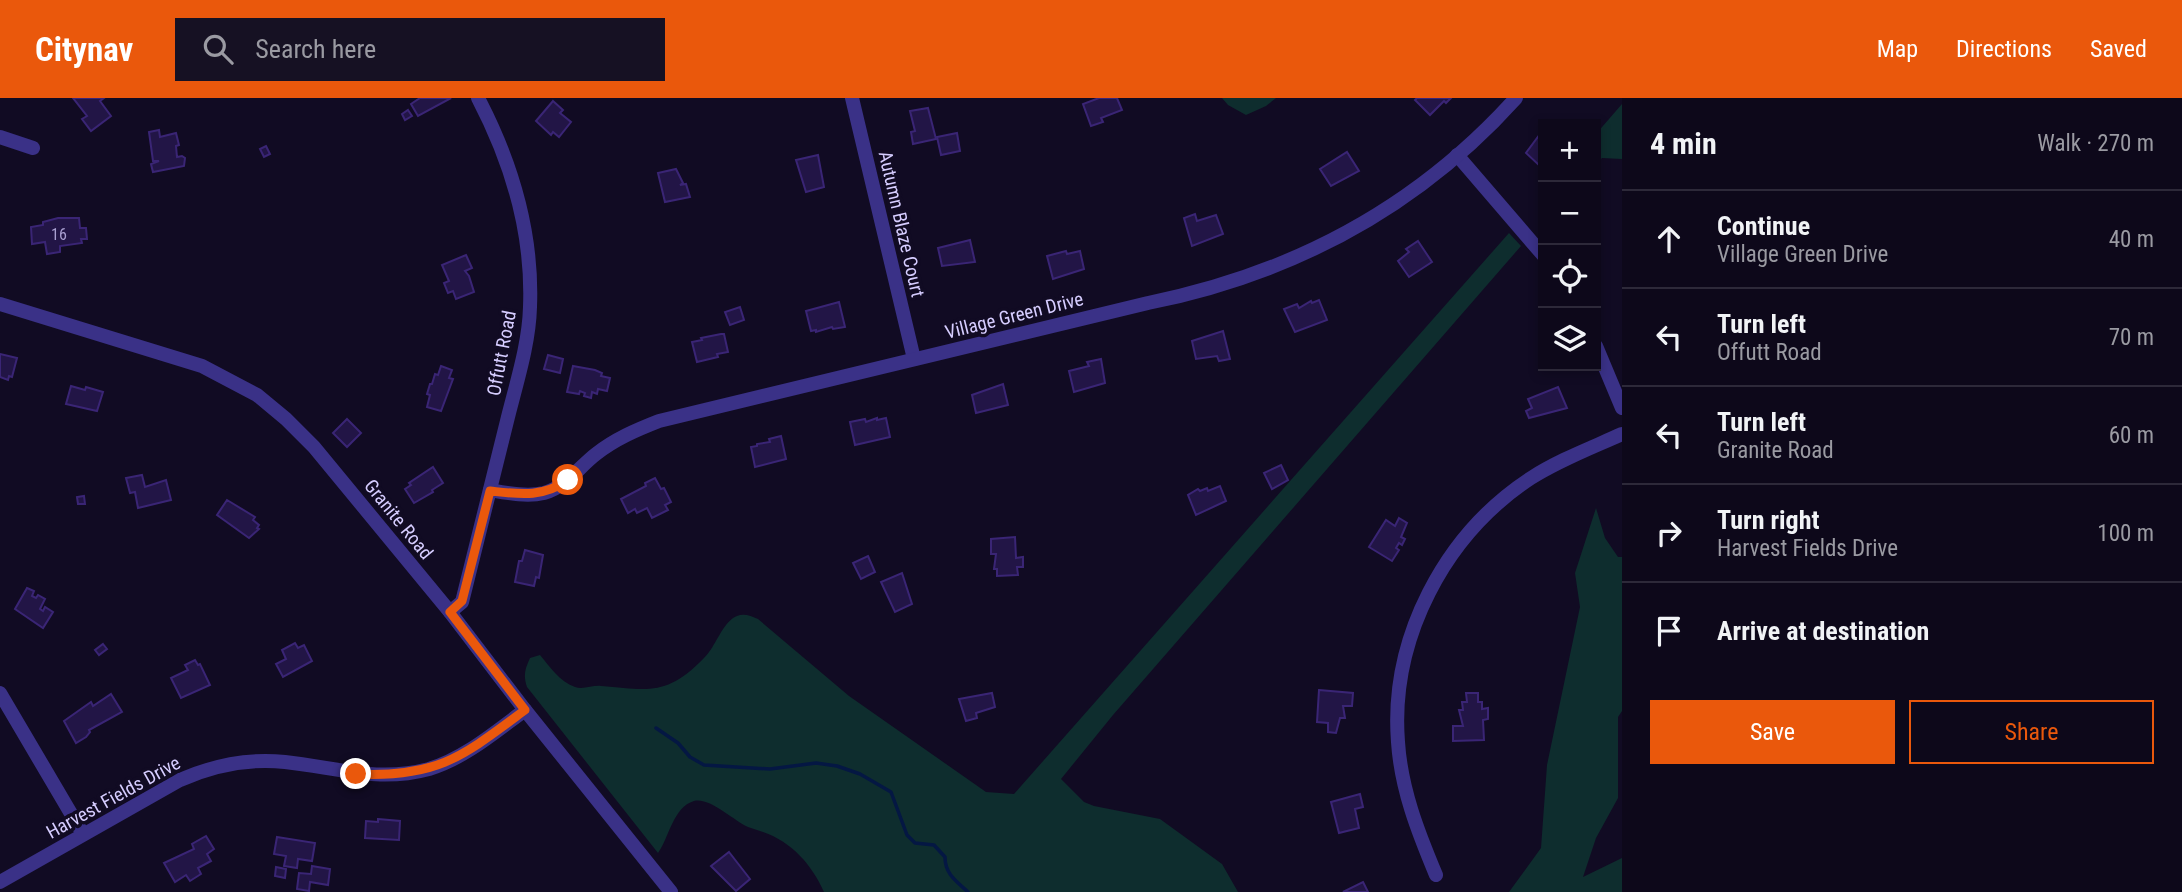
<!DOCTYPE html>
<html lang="en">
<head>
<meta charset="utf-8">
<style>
	:root { --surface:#0d081a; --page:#161123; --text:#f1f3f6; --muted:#9a9aa2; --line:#2d2939; --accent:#ea580c }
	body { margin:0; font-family:"Roboto Condensed",sans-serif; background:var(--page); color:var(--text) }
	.controls { position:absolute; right:21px; top:21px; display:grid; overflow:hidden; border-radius:0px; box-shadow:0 4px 10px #0003 }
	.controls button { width:63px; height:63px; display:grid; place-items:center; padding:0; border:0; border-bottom:2px solid var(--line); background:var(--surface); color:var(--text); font:35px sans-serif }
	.stop { position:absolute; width:21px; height:21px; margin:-16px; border:5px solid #ea580c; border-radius:50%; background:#fff }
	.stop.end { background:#ea580c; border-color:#fff; box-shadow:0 2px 7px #0008 }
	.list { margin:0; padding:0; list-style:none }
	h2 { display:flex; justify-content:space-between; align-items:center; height:91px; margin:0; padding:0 28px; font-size:30px }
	h2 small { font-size:23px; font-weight:400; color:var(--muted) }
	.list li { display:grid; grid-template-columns:46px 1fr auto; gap:21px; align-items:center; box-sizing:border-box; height:98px; padding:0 28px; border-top:2px solid var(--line) }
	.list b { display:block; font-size:26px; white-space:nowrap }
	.list p { margin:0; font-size:23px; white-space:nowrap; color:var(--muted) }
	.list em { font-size:23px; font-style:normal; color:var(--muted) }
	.actions { display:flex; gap:14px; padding:21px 28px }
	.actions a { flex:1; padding:16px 0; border:2px solid var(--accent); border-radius:0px; text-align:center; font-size:24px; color:var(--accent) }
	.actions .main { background:var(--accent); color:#fff }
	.icon { flex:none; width:38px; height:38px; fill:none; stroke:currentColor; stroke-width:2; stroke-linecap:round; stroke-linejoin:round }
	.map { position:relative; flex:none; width:1622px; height:794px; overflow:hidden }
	header { display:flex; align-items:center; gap:42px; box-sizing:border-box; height:98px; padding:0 35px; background:var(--accent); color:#fff }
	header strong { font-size:33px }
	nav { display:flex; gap:38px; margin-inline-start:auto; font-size:24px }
	.search { width:490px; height:63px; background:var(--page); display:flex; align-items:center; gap:18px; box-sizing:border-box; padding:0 24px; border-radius:0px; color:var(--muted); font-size:26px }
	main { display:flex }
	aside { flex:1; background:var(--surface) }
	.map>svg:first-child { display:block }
	.green { fill:#0e2d2e }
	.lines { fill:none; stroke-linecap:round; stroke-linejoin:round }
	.stream { stroke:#041743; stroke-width:3.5 }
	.building { fill:#221546; stroke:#3a2575; stroke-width:2 }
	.minor { stroke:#3a3187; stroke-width:14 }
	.route { stroke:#ea580c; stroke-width:9 }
	.labels { text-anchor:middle; stroke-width:7; stroke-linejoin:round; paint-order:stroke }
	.number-label { font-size:16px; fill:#a99fd1 }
	.street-label { font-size:19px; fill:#d6cdff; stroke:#110b23 }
</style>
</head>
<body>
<header>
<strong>Citynav</strong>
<div class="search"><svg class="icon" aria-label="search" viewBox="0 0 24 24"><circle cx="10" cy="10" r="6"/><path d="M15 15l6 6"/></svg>Search here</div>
<nav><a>Map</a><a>Directions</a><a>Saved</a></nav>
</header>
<main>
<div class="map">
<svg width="1622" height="794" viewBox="0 0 1622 794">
	<rect width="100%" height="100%" fill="#110b23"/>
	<g class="green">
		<path d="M1222 0H1276L1266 8 1246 17 1228 7Z"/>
		<path d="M1622 6V61L1602 60 1596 66V36Z"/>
		<path d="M1509 135 1521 148 1113 617 1061 681 1084 704 1094 708 1160 721 1222 766 1238 794H824C812 767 792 744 763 734 758 732 753 731 748 729 734 723 710 699 694 703 673 709 669 740 658 755L527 589C523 577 525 571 530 560L540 557C550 569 559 583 575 589 583 592 593 587 601 588 650 592 667 598 704 560 716 549 722 524 737 518 744 515 751 518 758 521L849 598 986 694 1014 696Z"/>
		<path d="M1596 410 1605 440 1618 459H1622V613L1618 619V700L1596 740 1583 779 1622 760V794H1509L1541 750 1547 667 1580 509 1575 475Z"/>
	</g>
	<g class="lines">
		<path class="stream" d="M656 630 678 645 690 659 704 667 770 671 816 665 837 668 860 676 891 694 907 737 915 745 934 747 945 759C945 776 956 783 968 794"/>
	</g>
	<g class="building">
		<path d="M73 0H104L100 3 111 18 91 33 82 21 87 18Z"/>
		<path d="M420 0H451L418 18 411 6Z"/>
		<path d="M1099 0H1117L1122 12 1101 20 1103 24 1091 28 1083 6Z"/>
		<path d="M1417 0H1451L1446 5 1444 3 1430 17 1415 2Z"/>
		<path d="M553 3 563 12 560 15 571 24 559 39 553 34 551 37 536 23Z"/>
		<path d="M928 10 936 41 913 46 911 34 915 33 910 13Z"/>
		<path d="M408 12 412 18 405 22 402 16Z"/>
		<path d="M159 32 160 39 176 35 179 47 176 48 177 59 182 58 185 60 184 68 153 74 151 66 159 63H153L149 34Z"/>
		<path d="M1543 32V64L1540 68 1526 55Z"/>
		<path d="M957 35 960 53 941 57 937 39Z"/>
		<path d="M266 48 270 56 264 59 260 51Z"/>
		<path d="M1347 54 1359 73 1331 88 1320 71Z"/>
		<path d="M818 57 824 89 806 94 796 62Z"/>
		<path d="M676 71 683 85 680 87 686 86 690 99 665 104 658 75Z"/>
		<path d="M1195 116 1197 123 1216 117 1223 136 1192 148 1184 120Z"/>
		<path d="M58 120H79L80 130H86L87 141H81L82 145 60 148V154L47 156 45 144 32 146 31 129 43 127V124Z"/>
		<path d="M970 142 975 164 942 168 938 150Z"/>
		<path d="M1418 143 1432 164 1409 179 1398 163 1409 154 1406 151Z"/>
		<path d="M1066 153 1067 156 1080 153 1084 171 1053 181 1047 158Z"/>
		<path d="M466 157 472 170 465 173 469 178 474 194 456 201 453 193 448 195 444 185 449 183 442 167Z"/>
		<path d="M1319 202 1327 222 1295 234 1284 211 1297 206 1299 210 1311 203 1312 205Z"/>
		<path d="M839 204 845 229 833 231 832 229 816 234V232L811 233 806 213Z"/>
		<path d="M740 209 744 222 730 227 725 214Z"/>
		<path d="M1223 233 1230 261 1219 263 1217 258 1196 261 1192 243Z"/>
		<path d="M721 236H724L728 254 717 256 718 259 697 264 692 244 702 242 701 240Z"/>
		<path d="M0 256 17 260 12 279 9 278 8 282 0 279Z"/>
		<path d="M548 257 563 261 560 275 544 271Z"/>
		<path d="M1101 261 1105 285 1074 294 1069 273 1089 268 1087 264Z"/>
		<path d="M441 268 452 272 449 280 453 281 441 313 427 309 430 297 427 296 430 286H432L435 276 438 277Z"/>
		<path d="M573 268 595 272 602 275 601 278 610 280 607 293 598 291 597 296 592 294 591 300 584 298 585 295 580 293 579 296 567 294Z"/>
		<path d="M1003 286 1008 307 976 315 972 297Z"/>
		<path d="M71 288 85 292 86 289 103 294 97 313 66 306Z"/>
		<path d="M1558 289 1567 310 1529 320 1526 313 1532 310 1528 301Z"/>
		<path d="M877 320V322L886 320 890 339 855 347 850 324 865 321 866 324Z"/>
		<path d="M347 321 361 335 347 349 333 335Z"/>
		<path d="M781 338 786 361 755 369 751 349 757 348V346L770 344 769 341Z"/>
		<path d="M1281 367 1288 382 1272 391 1264 375Z"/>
		<path d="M433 369 443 385 432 392 433 394 414 405 405 391 411 387 409 385Z"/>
		<path d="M142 377 145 389 166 382 171 402 138 410 135 394 130 395 126 380Z"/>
		<path d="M655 380 661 391 664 390 671 404 665 407 668 412 652 420 647 410 637 415 635 411 628 415 621 401 646 388 645 385Z"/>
		<path d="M1220 388 1226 403 1196 417 1188 397 1198 391 1200 393 1207 390 1208 393Z"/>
		<path d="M84 398 85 406H78L77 399Z"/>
		<path d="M227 402 255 419 253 422 259 427 257 430 259 431 249 440 217 417Z"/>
		<path d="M1399 420 1407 425 1401 439 1405 441 1402 447 1399 445 1396 450 1399 452 1392 463 1369 449 1386 422 1395 428Z"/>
		<path d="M1015 439 1016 460 1023 459V469H1017L1018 477 997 478V471H994L996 456H991V441Z"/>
		<path d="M525 452 543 457 539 480 536 479 534 488 515 484 519 463H522Z"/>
		<path d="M868 458 875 474 861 481 853 465Z"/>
		<path d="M902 475 912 506 895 514 881 484Z"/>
		<path d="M27 490 34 493 32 498 36 500 38 497 45 501 40 511 43 513 45 509 53 514 43 530 15 511Z"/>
		<path d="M295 545 298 550 304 547 312 563 283 579 276 566 286 561 282 552Z"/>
		<path d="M103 546 107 551 99 557 95 552Z"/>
		<path d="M195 562 198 567 200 566 210 587 181 600 171 580 188 572 185 567Z"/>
		<path d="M1319 592 1353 595 1352 608H1343L1345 620H1340L1336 635 1328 634V625L1317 624Z"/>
		<path d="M992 595 995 609 976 615 977 620 966 623 959 601Z"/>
		<path d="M1466 595H1478V604H1482V611L1488 610V621L1483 622 1484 642 1453 643V628H1463L1459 612H1463L1462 604H1467Z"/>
		<path d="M111 596 122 614 89 632 90 634 86 639 76 645 64 623 91 604 93 608Z"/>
		<path d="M1360 696 1363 709 1355 711 1359 730 1339 735 1331 704Z"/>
		<path d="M378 721 400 723 399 742 365 740 366 723 378 724Z"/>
		<path d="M206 738 214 751 207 756 211 763 198 770 201 776 190 783 186 777 175 784 164 765 194 751 192 746Z"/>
		<path d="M277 739 315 745 312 763 298 761 297 770 284 768 286 758 274 756Z"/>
		<path d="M729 754 750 781 736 793 711 768Z"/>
		<path d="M312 768 330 771 328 787 310 784 309 793 297 791 299 775 311 776Z"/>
		<path d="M276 769 286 771 285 780 275 778Z"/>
		<path d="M1363 784 1368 794H1343Z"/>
	</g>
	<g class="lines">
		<g class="minor">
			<path d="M852 0 914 261"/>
			<path d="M0 39 33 50"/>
			<path d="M1457 57 1543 157"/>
			<path d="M0 206 202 268 257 297 286 321 314 349 450 514 525 612 671 794"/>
			<path d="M1596 248 1622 310"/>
			<path d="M490 392C507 395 527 399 544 395 566 389 579 369 596 356 615 341 636 332 659 323L1148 205C1292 176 1417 110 1516 0"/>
			<path d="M450 514 462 504C477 443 492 383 507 323 516 286 529 247 530 209 533 134 512 65 478 0"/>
			<path d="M0 595 83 736"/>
			<path d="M1436 777C1418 734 1401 691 1398 644 1390 541 1444 437 1531 380 1559 362 1591 350 1622 336"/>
			<path d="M0 784 180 682C214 667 247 660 285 664 335 669 377 685 429 671 465 660 495 634 525 612"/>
		</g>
	</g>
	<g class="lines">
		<path class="route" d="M356 676C438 680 463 658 525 612L450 514 462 503 490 393C519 396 542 400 568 382"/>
	</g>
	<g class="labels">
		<g class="number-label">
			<text x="59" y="142">16</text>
		</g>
		<g class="street-label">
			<text transform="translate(902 126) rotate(77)" y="7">Autumn Blaze Court</text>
			<text transform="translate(1014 217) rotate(-14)" y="7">Village Green Drive</text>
			<text transform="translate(501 255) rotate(-79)" y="7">Offutt Road</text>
			<text transform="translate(399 421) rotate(51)" y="7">Granite Road</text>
			<text transform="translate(113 699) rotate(-29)" y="7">Harvest Fields Drive</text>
		</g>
	</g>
</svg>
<div class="controls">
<button>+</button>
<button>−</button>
<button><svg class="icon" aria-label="locate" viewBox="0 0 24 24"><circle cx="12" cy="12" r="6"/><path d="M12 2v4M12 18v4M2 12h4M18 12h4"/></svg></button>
<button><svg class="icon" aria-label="layers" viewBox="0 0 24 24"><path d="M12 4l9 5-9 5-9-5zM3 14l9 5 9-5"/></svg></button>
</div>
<div class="stop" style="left:568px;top:382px"></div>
<div class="stop end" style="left:356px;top:676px"></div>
</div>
<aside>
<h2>4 min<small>Walk · 270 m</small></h2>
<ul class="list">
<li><svg class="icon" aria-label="ahead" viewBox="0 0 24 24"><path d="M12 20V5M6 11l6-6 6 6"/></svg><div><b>Continue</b><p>Village Green Drive</p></div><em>40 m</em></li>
<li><svg class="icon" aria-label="left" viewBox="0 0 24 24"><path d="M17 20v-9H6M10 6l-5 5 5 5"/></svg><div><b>Turn left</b><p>Offutt Road</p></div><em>70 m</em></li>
<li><svg class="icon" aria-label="left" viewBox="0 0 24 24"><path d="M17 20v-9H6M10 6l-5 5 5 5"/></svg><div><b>Turn left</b><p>Granite Road</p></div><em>60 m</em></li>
<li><svg class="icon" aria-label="right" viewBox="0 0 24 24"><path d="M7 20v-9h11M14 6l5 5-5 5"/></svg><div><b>Turn right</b><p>Harvest Fields Drive</p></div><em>100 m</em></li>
<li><svg class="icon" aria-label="arrive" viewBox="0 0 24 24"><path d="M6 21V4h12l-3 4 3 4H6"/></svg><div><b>Arrive at destination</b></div></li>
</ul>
<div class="actions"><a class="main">Save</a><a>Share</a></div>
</aside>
</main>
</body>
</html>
